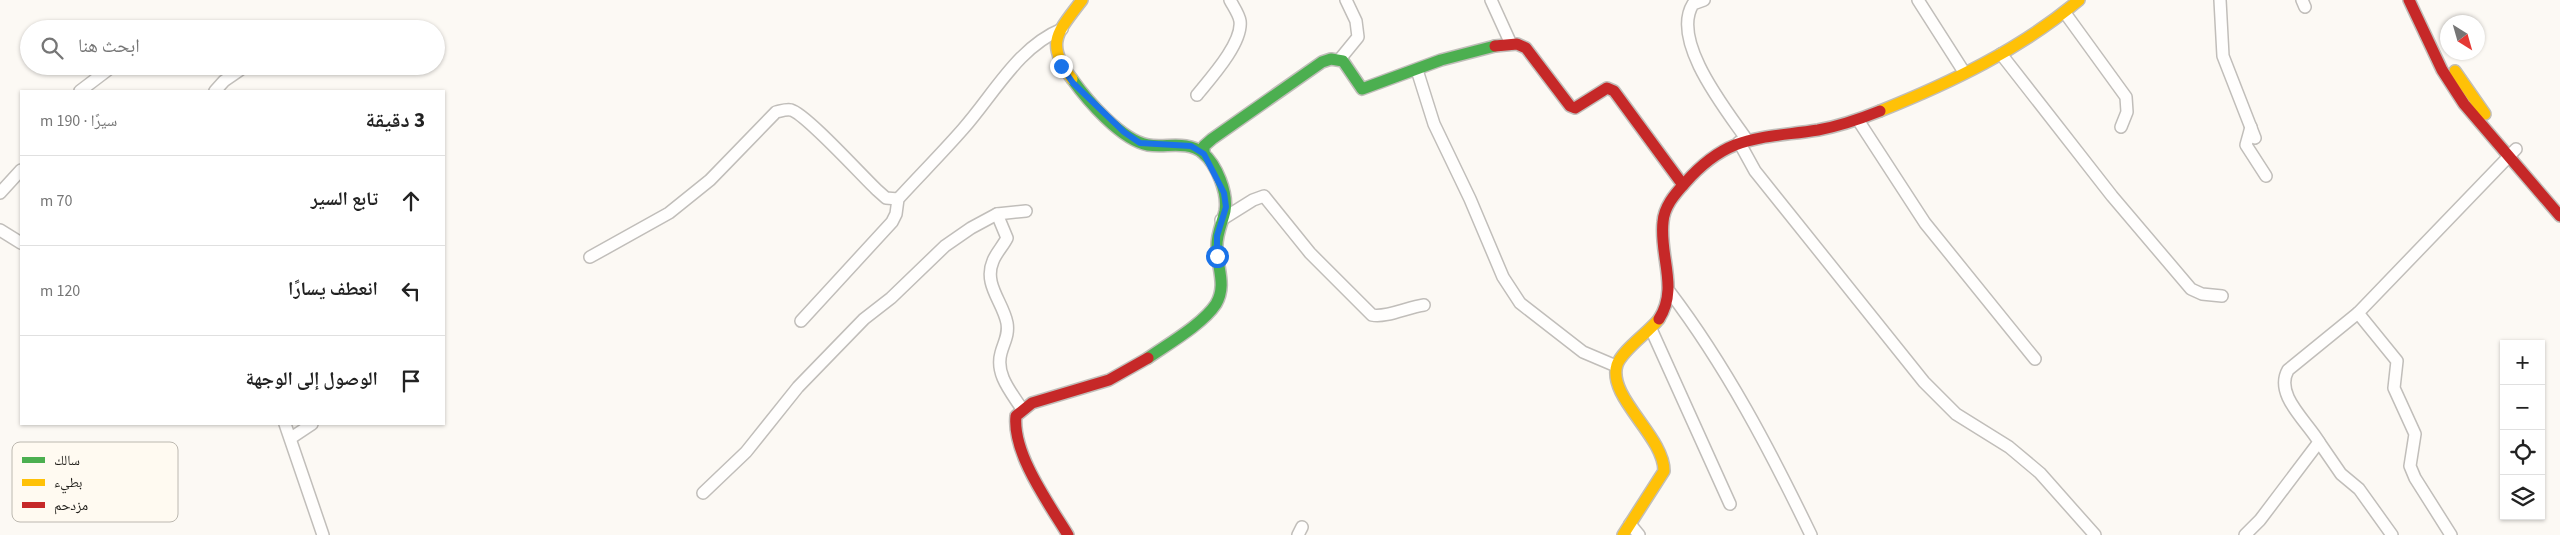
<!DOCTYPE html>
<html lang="ar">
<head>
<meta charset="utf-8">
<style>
	:root { --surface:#fff; --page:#f2f2f2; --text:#222; --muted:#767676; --line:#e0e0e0 }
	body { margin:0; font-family:"Source Sans 3","Noto Naskh Arabic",sans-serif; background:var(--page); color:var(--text); direction:rtl }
	.controls { position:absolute; right:15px; bottom:15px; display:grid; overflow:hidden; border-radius:0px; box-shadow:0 1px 4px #0004 }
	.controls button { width:45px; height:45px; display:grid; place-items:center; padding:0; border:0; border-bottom:1px solid var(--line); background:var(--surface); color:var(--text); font:25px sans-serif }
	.compass { position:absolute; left:2440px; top:15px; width:45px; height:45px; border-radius:50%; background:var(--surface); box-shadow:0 1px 4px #0004; rotate:143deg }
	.stop { position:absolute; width:15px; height:15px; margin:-11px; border:4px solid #1a73e8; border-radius:50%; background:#fff }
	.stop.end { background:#1a73e8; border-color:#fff; box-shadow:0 1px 5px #0008 }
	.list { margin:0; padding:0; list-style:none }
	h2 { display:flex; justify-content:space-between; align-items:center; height:65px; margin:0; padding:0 20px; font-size:21px }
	h2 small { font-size:16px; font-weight:400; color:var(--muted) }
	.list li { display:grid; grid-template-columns:32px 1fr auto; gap:15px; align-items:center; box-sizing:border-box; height:90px; padding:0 20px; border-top:1px solid var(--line) }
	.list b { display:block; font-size:19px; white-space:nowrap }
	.list em { font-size:16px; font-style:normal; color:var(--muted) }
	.icon { flex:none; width:28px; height:28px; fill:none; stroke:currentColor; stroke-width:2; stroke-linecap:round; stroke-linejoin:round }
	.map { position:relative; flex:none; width:2560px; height:535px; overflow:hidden; direction:ltr }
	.search { position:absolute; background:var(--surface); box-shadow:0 1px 4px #0004; left:20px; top:20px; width:425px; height:55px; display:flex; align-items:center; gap:12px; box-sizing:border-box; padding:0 18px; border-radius:28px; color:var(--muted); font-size:19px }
	.panel { position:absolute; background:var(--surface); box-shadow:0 1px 4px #0004; left:20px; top:90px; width:425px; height:335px; border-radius:0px; direction:rtl }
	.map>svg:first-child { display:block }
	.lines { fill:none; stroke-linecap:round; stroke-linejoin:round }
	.street-casing { stroke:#c1beba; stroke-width:14 }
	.fast-casing { stroke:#c1beba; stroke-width:14 }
	.slow-casing { stroke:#c1beba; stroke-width:14 }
	.jam-casing { stroke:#c1beba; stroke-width:14 }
	.street { stroke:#fffefd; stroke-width:11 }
	.fast { stroke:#4caf50; stroke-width:11 }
	.slow { stroke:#ffc107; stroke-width:11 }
	.jam { stroke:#c62828; stroke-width:11 }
	.route { stroke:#1a73e8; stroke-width:6 }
	.key { fill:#fffaf1; stroke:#bcb8b0; stroke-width:1 }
	.key-label { font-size:14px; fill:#1f1d19 }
</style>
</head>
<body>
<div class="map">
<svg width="2560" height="535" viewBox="0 0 2560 535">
	<rect width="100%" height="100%" fill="#fcf9f4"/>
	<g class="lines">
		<defs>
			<g id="street">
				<path d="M1491 0 1511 44"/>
				<path d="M1704 0 1693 4C1670 41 1727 111 1747 140"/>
				<path d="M1918 0 1964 72"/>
				<path d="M2220 0 2223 56 2255 138"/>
				<path d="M2302 0 2305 7"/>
				<path d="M2065 13 2126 97 2127 112 2121 127"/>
				<path d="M2001 54 2112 196 2191 289 2202 294 2222 296"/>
				<path d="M1340 59 1358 37 1356 21 1346 0"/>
				<path d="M1417 70 1434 124 1470 199 1503 277 1520 303 1583 352 1616 366"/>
				<path d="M80 91 113 66"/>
				<path d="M215 91 224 81 240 70"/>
				<path d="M1197 95C1210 79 1243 43 1240 21 1239 14 1233 6 1230 0"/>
				<path d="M1858 120 1925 223 2035 359"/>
				<path d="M2251 127 2246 145 2266 176"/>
				<path d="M1739 142 1755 171 1924 382 1956 414 2009 447 2040 473 2095 535"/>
				<path d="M0 193 21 170"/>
				<path d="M997 214 1007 238C1003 246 996 253 993 261 983 284 1003 302 1007 323 1009 335 1004 342 1001 353 995 374 1011 392 1022 409"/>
				<path d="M1221 220 1253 200 1264 196 1310 253 1372 315C1386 318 1408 307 1424 305"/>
				<path d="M0 230 21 243"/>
				<path d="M590 257 669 213 710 180 776 112C781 111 786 109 791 110 806 114 862 176 877 190L886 198 898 199"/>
				<path d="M1669 291C1726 366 1770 450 1811 535"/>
				<path d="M2358 313 2397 361 2394 388 2415 434 2410 466 2415 478 2451 535"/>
				<path d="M801 321 892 222 896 214 898 199C920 175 942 153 963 129 994 94 1018 47 1062 29"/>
				<path d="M1651 329 1730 504"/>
				<path d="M285 424 323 535"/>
				<path d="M291 438 312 424"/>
				<path d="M2319 442 2341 474 2359 489 2392 535"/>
				<path d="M703 493 746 452 798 387 864 319 891 298 945 246 971 228 997 214 1026 211"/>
				<path d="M1630 524 1639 535"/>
				<path d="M1298 535 1302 527"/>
				<path d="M2245 535 2260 520 2319 442C2307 421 2274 395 2288 370L2358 313 2516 149"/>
			</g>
			<g id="fast">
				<path d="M1072 79C1087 100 1121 140 1148 145 1166 148 1187 140 1203 153 1217 165 1228 193 1225 211 1222 224 1216 235 1217 248 1217 268 1227 285 1216 304 1203 324 1168 344 1148 358"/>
				<path d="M1204 154V146L1212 139 1322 62 1331 59 1343 61 1362 89 1441 60 1495 46"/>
			</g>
			<g id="slow">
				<path d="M2455 71 2485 114"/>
				<path d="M1072 79C1044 43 1058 32 1082 0"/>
				<path d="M1880 111C1950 83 2021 49 2079 0"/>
				<path d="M1623 535 1664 471C1664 436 1607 397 1617 365 1622 350 1648 333 1659 319"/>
			</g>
			<g id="jam">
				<path d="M2409 0 2442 70 2464 104 2560 216"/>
				<path d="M1495 46 1517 44 1526 48 1570 106 1575 108 1607 88 1614 91 1683 185"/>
				<path d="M1659 319C1679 288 1659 256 1663 222 1664 207 1674 195 1685 183 1728 134 1759 139 1818 130 1840 126 1860 119 1880 111"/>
				<path d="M1068 535C1049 504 1012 453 1016 416L1032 403 1109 380 1148 358"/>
			</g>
		</defs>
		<use href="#street" class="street-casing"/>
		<use href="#fast" class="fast-casing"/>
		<use href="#slow" class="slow-casing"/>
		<use href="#jam" class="jam-casing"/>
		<use href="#street" class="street"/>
		<use href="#fast" class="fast"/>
		<use href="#slow" class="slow"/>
		<use href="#jam" class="jam"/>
	</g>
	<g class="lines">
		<path class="route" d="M1061 66 1073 83 1124 132 1140 143 1191 146 1204 154 1224 193 1226 207 1217 236V256"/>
	</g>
	<rect x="12" y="442" width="166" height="80" rx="8" class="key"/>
	<rect x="22" y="457" width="23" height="6" fill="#4caf50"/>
	<rect x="22" y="479" width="23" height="7" fill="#ffc107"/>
	<rect x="22" y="502" width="23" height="6" fill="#c62828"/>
	<g class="key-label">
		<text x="54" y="465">سالك</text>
		<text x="54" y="487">بطيء</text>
		<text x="54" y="510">مزدحم</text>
	</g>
</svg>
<div class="controls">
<button>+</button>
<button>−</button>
<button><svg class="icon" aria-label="locate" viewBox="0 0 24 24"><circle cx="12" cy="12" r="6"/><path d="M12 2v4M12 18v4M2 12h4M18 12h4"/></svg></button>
<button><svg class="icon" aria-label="layers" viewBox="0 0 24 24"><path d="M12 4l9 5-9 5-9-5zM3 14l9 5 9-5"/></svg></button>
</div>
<svg class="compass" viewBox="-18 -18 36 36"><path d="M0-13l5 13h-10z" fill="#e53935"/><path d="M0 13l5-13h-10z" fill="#767676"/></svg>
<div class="stop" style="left:1217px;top:256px"></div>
<div class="stop end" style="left:1061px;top:66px"></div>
<div class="search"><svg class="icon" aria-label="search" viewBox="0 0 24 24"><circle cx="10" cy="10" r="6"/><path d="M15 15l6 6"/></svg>ابحث هنا</div>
<section class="panel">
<h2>3 دقيقة<small>سيرًا · 190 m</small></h2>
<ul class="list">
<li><svg class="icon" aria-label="ahead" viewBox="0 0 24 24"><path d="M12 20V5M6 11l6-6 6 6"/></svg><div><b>تابع السير</b></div><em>70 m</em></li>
<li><svg class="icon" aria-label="left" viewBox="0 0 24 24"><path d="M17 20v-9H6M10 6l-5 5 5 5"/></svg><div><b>انعطف يسارًا</b></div><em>120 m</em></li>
<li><svg class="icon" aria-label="arrive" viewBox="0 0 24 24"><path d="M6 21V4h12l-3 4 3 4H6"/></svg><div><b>الوصول إلى الوجهة</b></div></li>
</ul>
</section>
</div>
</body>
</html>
